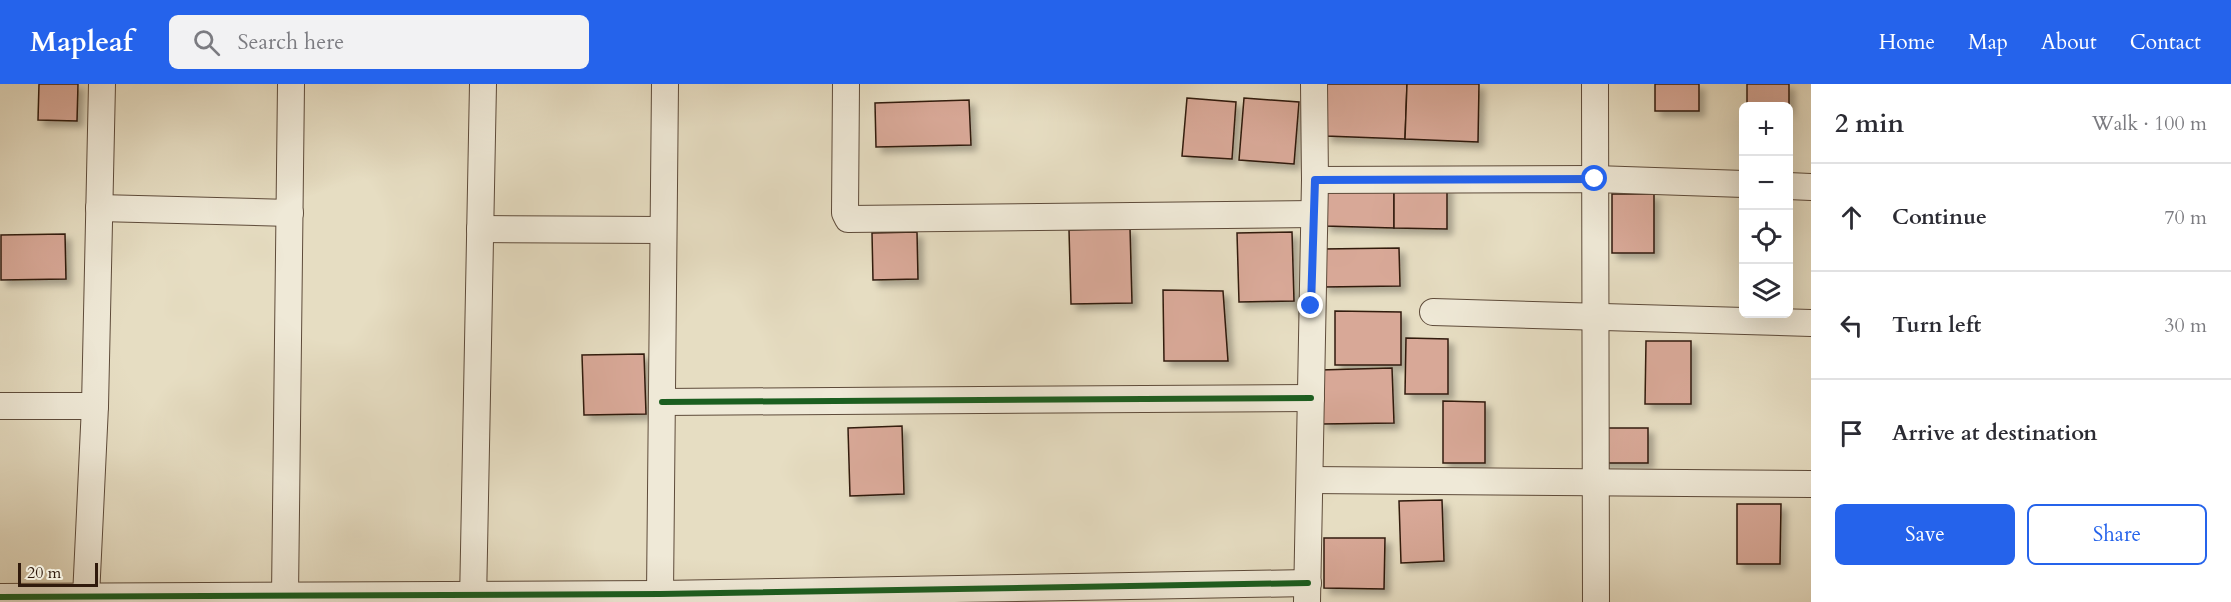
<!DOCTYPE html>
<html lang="en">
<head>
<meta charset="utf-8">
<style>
	:root { --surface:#fff; --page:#f2f2f3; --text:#2b2b33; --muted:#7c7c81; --line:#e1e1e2; --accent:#2563eb }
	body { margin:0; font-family:Cardo,serif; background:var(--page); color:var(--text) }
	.controls { position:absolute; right:18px; top:18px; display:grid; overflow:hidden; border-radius:9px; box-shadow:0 6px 24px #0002 }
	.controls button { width:54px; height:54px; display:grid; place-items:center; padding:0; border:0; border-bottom:2px solid var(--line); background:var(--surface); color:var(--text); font:30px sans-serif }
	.scale { position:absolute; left:18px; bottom:15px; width:80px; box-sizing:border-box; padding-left:6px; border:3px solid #301a0c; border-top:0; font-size:16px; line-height:21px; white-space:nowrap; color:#301a0c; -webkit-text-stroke:4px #efe9d7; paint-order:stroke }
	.stop { position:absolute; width:18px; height:18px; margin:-14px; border:4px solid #2563eb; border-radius:50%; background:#fff }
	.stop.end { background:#2563eb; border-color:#fff; box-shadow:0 2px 6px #0008 }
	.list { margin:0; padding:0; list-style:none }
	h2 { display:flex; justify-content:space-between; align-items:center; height:78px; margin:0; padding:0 24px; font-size:26px }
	h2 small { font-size:20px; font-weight:400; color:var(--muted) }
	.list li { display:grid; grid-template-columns:39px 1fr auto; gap:18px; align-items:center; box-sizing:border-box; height:108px; padding:0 24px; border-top:2px solid var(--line) }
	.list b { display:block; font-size:22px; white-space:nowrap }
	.list em { font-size:20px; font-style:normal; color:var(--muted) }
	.actions { display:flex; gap:12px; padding:18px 24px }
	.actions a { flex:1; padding:14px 0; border:2px solid var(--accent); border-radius:9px; text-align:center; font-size:21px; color:var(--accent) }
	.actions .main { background:var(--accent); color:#fff }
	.icon { flex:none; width:33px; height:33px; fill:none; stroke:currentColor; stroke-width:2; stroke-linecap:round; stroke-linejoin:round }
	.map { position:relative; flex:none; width:1811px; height:518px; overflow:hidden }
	header { display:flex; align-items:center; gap:36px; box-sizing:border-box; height:84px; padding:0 30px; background:var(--accent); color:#fff }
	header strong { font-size:28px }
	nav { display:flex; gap:33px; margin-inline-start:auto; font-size:21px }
	.search { width:420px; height:54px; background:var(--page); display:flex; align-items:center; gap:15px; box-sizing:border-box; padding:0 21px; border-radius:9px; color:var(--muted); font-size:22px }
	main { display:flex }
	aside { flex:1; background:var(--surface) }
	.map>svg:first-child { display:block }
	.building { fill:#d8a897; stroke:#301a0c; stroke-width:1.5; filter:url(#shadow) }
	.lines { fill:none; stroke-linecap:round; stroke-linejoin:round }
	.street-casing { stroke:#5e4b3a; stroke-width:28 }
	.street { stroke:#efe9d7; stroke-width:26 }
	.cycleway-casing { stroke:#efe9d7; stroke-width:10 }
	.cycleway { stroke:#1b5e20; stroke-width:6 }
	.route { stroke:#2563eb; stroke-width:8 }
</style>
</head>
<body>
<header>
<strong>Mapleaf</strong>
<div class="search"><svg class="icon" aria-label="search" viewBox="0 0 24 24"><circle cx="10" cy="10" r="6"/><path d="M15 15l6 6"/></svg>Search here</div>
<nav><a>Home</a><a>Map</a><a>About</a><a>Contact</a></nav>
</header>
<main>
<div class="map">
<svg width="1811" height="518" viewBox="0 0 1811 518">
	<defs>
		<filter id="shadow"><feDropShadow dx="5.5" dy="5.5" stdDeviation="3" flood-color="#0004"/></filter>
	</defs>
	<rect width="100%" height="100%" fill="#e6ddc2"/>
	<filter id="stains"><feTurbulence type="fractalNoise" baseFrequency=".00333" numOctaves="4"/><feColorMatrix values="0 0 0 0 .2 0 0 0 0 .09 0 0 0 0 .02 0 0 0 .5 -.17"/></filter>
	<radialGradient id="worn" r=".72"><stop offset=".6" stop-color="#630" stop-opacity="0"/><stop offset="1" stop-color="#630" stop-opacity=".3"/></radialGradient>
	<g class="building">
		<path d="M39 0H78L77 37 38 36Z"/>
		<path d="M1327 0H1407L1405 55 1326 52Z"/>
		<path d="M1407 0H1479L1478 58 1405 55Z"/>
		<rect x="1655" y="0" width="44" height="27"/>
		<path d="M1747 0H1789V30L1788 22H1747Z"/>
		<path d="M1187 14 1236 18 1232 75 1182 72Z"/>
		<path d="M1244 14 1299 18 1294 80 1239 76Z"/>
		<path d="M969 16 971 61 876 63 875 19Z"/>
		<path d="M1394 99V144L1325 142V100Z"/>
		<path d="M1394 99 1447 100V145L1394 144Z"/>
		<rect x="1612" y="110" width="42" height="59"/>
		<path d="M1130 144 1132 219 1071 220 1069 146Z"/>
		<path d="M917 148 918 195 873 196 872 149Z"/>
		<path d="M1292 148 1294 217 1239 218 1237 149Z"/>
		<path d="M65 150 66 195 1 196V151Z"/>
		<path d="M1399 164 1400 202 1323 203 1322 165Z"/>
		<path d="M1163 206 1223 207 1228 277H1164Z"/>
		<path d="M1335 227 1401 228V281H1335Z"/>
		<path d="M1406 254 1448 255V310H1405Z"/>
		<path d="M1646 257H1691V320H1645Z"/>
		<path d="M644 270 646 330 584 331 582 271Z"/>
		<path d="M1392 284 1394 339 1322 340 1320 286Z"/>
		<path d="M1443 317 1485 318V379H1443Z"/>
		<path d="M902 342 904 410 850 412 848 344Z"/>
		<rect x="1599" y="344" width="49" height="35"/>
		<path d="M1442 416 1444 477 1401 479 1399 417Z"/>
		<path d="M1737 420H1781L1780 480H1737Z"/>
		<path d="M1324 454H1385L1384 505 1324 504Z"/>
	</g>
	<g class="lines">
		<defs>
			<g id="street">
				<path d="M846 0 845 129 848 135 1314 130"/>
				<path d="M1595 0 1596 518"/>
				<path d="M1315 96 1595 95 1744 100"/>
				<path d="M1788 102 1811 103"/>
				<path d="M99 124 290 129"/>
				<path d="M480 145 663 146"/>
				<path d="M1433 228 1811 239"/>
				<path d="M662 318 1311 314"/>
				<path d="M0 322H95"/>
				<path d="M1310 396 1811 400"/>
				<path d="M660 510 665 0"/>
				<path d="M285 512 291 0"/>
				<path d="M0 513 660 510 1308 499"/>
				<path d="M86 513 95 322 102 0"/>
				<path d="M473 518 483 0"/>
				<path d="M1307 518 1315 96 1314 0"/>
			</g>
		</defs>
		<use href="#street" class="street-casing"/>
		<use href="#street" class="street"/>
		<defs>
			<g id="cycleway">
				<path d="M662 318 1311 314"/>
				<path d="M0 513 660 510 1308 499"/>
			</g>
		</defs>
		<use href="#cycleway" class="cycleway-casing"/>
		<use href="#cycleway" class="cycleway"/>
	</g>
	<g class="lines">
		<path class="route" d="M1311 222 1315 96 1595 95"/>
	</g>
	<rect width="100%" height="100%" filter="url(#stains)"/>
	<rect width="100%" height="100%" fill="url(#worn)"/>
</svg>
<div class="controls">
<button>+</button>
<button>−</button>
<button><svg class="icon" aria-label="locate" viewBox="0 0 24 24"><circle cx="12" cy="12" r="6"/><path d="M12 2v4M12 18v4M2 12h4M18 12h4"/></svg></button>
<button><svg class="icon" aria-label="layers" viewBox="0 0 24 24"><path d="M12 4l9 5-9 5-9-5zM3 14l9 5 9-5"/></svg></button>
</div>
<div class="scale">20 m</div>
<div class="stop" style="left:1595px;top:95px"></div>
<div class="stop end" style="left:1311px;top:222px"></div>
</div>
<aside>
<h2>2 min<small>Walk · 100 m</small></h2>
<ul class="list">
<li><svg class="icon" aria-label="ahead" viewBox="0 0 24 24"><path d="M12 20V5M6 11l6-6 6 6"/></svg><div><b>Continue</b></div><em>70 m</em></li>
<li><svg class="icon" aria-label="left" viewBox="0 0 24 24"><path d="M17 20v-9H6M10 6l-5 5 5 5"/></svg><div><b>Turn left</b></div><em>30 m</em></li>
<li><svg class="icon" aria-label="arrive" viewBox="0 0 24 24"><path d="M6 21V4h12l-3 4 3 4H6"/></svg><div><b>Arrive at destination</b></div></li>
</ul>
<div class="actions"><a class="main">Save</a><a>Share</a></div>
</aside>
</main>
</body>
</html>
